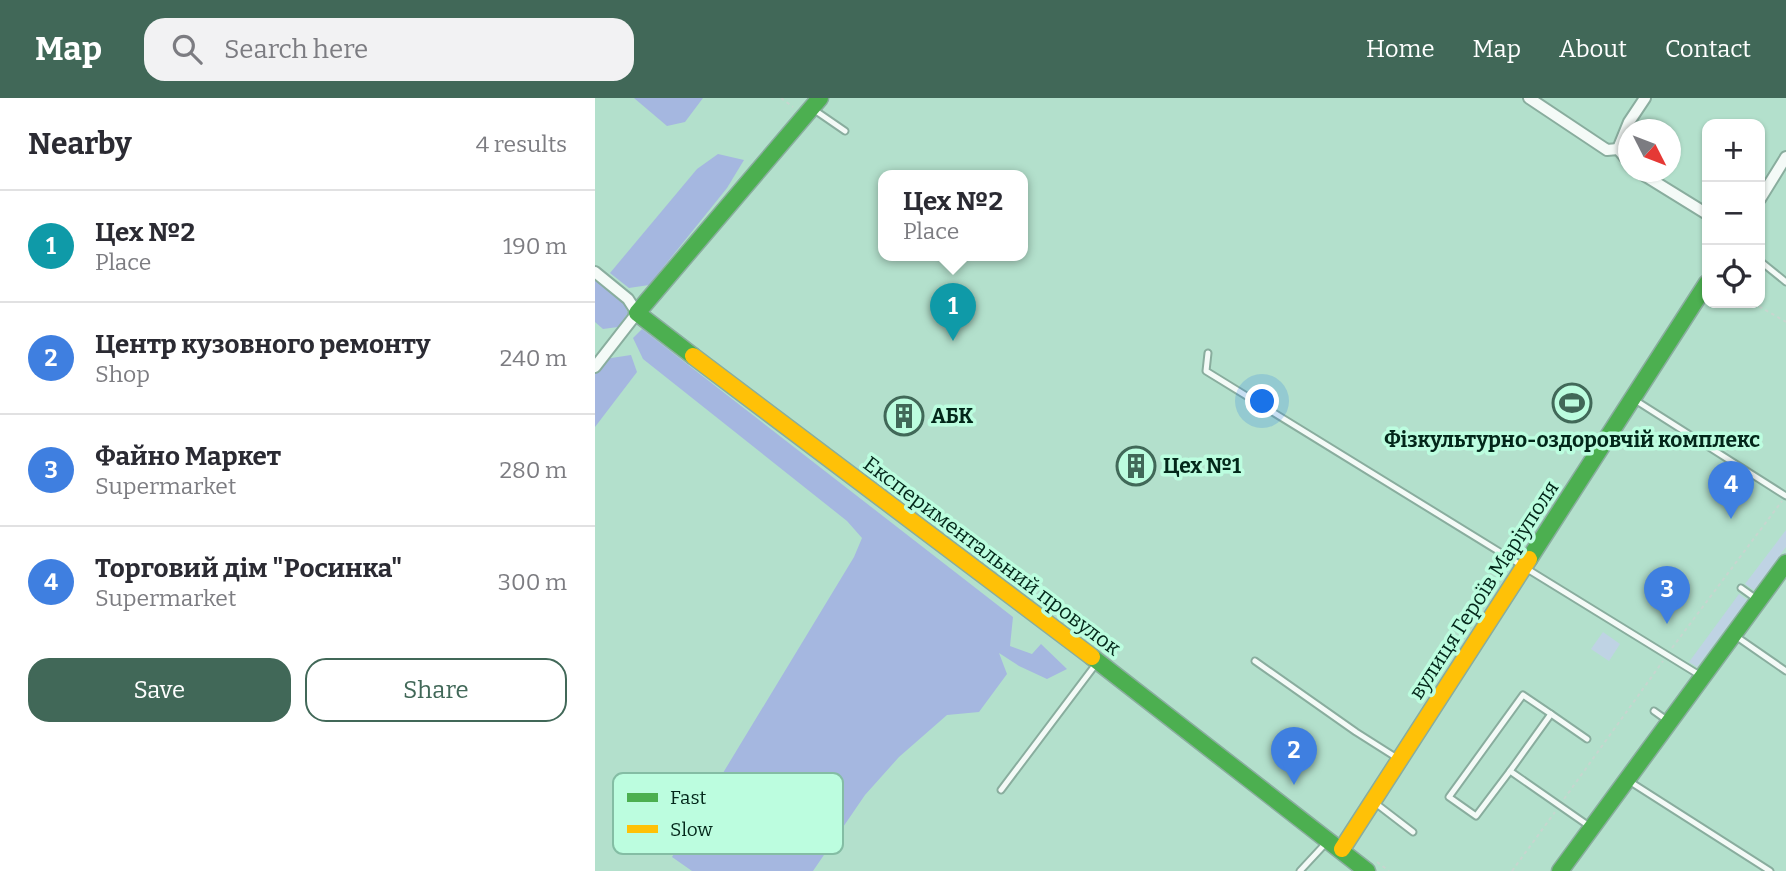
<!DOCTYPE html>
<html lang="en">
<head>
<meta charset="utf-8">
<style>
	:root { --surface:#fff; --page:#f2f2f3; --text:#2b2b33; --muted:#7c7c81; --line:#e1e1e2; --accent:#416858 }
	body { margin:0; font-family:Bitter,serif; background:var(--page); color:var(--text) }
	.controls { position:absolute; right:21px; top:21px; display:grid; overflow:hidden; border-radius:14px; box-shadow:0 2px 5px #0004 }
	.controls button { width:63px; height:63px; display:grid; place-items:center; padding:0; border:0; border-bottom:2px solid var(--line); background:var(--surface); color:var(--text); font:35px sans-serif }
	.compass { position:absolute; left:1023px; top:21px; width:63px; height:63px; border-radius:50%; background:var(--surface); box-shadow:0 2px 5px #0004; rotate:132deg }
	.you { position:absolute; left:668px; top:304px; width:24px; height:24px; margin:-18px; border:5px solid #fff; border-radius:50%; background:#1a73e8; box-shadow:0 0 0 10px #1a73e833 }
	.badge { display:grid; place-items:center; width:46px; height:46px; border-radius:50%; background:var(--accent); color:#fff; font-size:23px; font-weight:700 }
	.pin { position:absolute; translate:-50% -58px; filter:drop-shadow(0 2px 4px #0008) }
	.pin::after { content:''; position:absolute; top:37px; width:24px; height:21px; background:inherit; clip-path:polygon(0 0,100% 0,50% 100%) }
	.popup { position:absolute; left:283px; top:72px; width:150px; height:91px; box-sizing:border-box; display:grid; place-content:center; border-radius:14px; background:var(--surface); filter:drop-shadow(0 2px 5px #0005); font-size:23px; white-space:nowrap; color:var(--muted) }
	.popup b { font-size:26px; color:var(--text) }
	.popup::after { content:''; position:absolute; left:50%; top:100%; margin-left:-14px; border:14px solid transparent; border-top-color:var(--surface) }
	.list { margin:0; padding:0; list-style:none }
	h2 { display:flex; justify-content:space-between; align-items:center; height:91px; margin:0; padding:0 28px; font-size:30px }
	h2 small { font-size:23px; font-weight:400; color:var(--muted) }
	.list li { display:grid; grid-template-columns:46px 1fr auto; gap:21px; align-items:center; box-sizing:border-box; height:112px; padding:0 28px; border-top:2px solid var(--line) }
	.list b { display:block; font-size:26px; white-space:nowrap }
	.list p { margin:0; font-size:23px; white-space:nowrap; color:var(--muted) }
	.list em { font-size:23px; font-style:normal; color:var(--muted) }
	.actions { display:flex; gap:14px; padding:21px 28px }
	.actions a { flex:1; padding:16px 0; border:2px solid var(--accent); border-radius:21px; text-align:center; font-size:24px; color:var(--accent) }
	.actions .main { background:var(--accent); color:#fff }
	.icon { flex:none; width:38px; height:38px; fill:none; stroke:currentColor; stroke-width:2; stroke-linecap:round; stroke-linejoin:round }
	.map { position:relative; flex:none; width:1191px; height:773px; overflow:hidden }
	header { display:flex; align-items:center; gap:42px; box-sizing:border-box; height:98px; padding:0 35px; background:var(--accent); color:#fff }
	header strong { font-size:33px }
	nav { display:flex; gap:38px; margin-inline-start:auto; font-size:24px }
	.search { width:490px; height:63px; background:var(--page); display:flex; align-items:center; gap:18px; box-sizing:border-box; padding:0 24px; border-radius:21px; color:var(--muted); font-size:26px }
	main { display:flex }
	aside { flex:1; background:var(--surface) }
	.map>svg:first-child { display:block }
	.green { fill:#bfd3e4 }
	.forest { fill:#a5b7e0 }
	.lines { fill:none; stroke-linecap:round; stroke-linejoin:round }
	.lane-casing { stroke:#89ad9e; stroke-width:9 }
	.street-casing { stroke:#89ad9e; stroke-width:14 }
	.fast-casing { stroke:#89ad9e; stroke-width:19 }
	.slow-casing { stroke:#89ad9e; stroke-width:19 }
	.path { stroke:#c7d6cf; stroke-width:2; stroke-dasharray:3.5 3.5; stroke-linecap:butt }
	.lane { stroke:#f4faf7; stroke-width:5 }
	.street { stroke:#f4faf7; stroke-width:10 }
	.fast { stroke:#4caf50; stroke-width:16 }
	.slow { stroke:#ffc107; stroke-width:16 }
	.labels { text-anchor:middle; stroke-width:7; stroke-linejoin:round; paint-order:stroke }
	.poi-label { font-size:21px; font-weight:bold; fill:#03271a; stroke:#bcfddf; text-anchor:start }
	.street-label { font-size:21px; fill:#03271a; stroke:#bcfddf }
	.key { fill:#bcfddf; stroke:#84bda4; stroke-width:2 }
	.key-label { font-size:19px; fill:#03271a }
</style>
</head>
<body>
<header>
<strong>Map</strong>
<div class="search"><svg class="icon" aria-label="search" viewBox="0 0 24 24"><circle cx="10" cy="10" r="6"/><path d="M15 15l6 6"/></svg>Search here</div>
<nav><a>Home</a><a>Map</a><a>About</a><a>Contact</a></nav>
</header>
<main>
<aside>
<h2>Nearby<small>4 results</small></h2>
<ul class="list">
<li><span class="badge" style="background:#0f9aa8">1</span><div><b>Цех №2</b><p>Place</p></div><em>190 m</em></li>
<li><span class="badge" style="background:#3f7fe0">2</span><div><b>Центр кузовного ремонту</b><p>Shop</p></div><em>240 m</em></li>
<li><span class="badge" style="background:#3f7fe0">3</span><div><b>Файно Маркет</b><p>Supermarket</p></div><em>280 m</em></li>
<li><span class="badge" style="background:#3f7fe0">4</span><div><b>Торговий дім &quot;Росинка&quot;</b><p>Supermarket</p></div><em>300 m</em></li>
</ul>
<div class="actions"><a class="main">Save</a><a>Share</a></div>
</aside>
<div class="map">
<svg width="1191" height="773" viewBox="0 0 1191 773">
	<rect width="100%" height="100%" fill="#b3e0cc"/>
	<g class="green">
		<path d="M1191 432V449L1159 492 1150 486Z"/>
		<path d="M1144 496 1152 502 1102 569 1094 564Z"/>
		<path d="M1008 534 1025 546 1014 563 996 551Z"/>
	</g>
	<g class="forest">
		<path d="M39 0H108L90 24 72 28Z"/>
		<path d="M123 56 149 62 132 90 54 187 34 190 15 175 102 71Z"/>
		<path d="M0 178 27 201 33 215 23 229 8 231 0 224Z"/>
		<path d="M47 231 418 519 415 548 437 556 446 546 472 571 452 581 424 568 404 555 412 576 384 614 352 617 304 659 270 697 218 773H97L77 759 259 459 267 440 252 423 48 261 38 240Z"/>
		<path d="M36 257 42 274 0 329V274L10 261Z"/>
	</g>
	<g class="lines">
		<defs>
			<g id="lane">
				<path d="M218 11 250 33"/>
				<path d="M1165 163 1191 184"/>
				<path d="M613 255 611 273 1106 578"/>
				<path d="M1040 302 1191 398"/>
				<path d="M1146 490 1160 500"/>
				<path d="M1142 539 1191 573"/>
				<path d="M660 563 761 634 802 660"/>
				<path d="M1059 613 1073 623"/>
				<path d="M992 641 956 616 915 673 994 728"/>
				<path d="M915 673 881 718 854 699 928 597 956 616"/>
				<path d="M1034 683 1175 773"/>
				<path d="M406 692 501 566"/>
				<path d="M779 704 818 734"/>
				<path d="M705 773 731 745"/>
			</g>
			<g id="street">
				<path d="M934 0 1012 52 1023 51 1034 64"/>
				<path d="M1023 51 1034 24 1050 0"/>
				<path d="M1044 74 1112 116"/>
				<path d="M1165 101 1191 59"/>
				<path d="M0 174 33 201 42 215 0 269"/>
			</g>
			<g id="fast">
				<path d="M98 258 42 215 225 0"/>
				<path d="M934 461 1112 185"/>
				<path d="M497 559 772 773"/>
				<path d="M965 773 1191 465"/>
			</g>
			<g id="slow">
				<path d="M98 258 497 559"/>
				<path d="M747 751 934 461"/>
			</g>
		</defs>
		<use href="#lane" class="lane-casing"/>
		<use href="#street" class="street-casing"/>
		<use href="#fast" class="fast-casing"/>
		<use href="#slow" class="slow-casing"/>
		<g class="path">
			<path d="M186 0 198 9"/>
			<path d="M1158 205 1191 224"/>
			<path d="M1077 550 1187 403"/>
			<path d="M969 701 1068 563"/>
			<path d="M782 764 794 773"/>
			<path d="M917 773 960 714"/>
		</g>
		<use href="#lane" class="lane"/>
		<use href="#street" class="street"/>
		<use href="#fast" class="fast"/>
		<use href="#slow" class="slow"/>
	</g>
	<defs>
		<symbol id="stadium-ring" viewBox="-11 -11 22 22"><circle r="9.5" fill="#bcfddf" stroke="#416858" stroke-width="1.5"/><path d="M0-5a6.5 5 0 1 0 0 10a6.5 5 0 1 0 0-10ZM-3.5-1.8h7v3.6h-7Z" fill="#416858"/></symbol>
		<symbol id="building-ring" viewBox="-11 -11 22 22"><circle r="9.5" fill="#bcfddf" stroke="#416858" stroke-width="1.5"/><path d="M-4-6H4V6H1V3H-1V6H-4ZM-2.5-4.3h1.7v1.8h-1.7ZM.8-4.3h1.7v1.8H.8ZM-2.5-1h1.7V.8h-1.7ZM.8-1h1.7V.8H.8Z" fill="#416858"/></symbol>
	</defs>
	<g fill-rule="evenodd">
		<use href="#stadium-ring" x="955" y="283" width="44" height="44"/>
		<use href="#building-ring" x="287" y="296" width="44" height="44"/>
		<use href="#building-ring" x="519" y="346" width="44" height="44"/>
	</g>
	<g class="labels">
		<g class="poi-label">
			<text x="336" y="325">АБК</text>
			<text x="977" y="349" text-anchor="middle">Фізкультурно-оздоровчій комплекс</text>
			<text x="568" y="375">Цех №1</text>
		</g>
		<g class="street-label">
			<text transform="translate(397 458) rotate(37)" y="7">Експериментальний провулок</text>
			<text transform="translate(889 492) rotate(-57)" y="7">вулиця Героїв Маріуполя</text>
		</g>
	</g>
	<rect x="18" y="675" width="230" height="81" rx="10" class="key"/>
	<rect x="32" y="695" width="31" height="9" fill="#4caf50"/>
	<rect x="32" y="727" width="31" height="8" fill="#ffc107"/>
	<g class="key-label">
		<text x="75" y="706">Fast</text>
		<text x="75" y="738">Slow</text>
	</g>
</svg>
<div class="controls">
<button>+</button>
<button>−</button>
<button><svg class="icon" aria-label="locate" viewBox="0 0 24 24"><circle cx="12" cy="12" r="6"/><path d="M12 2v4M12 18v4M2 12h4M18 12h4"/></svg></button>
</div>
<svg class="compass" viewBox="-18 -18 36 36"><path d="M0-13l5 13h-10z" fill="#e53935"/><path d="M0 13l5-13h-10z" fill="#7c7c81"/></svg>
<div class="you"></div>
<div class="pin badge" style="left:358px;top:243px;background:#0f9aa8">1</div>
<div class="popup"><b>Цех №2</b>Place</div>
<div class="pin badge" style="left:699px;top:687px;background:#3f7fe0">2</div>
<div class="pin badge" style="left:1072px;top:526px;background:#3f7fe0">3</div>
<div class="pin badge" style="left:1136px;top:421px;background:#3f7fe0">4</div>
</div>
</main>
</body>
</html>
